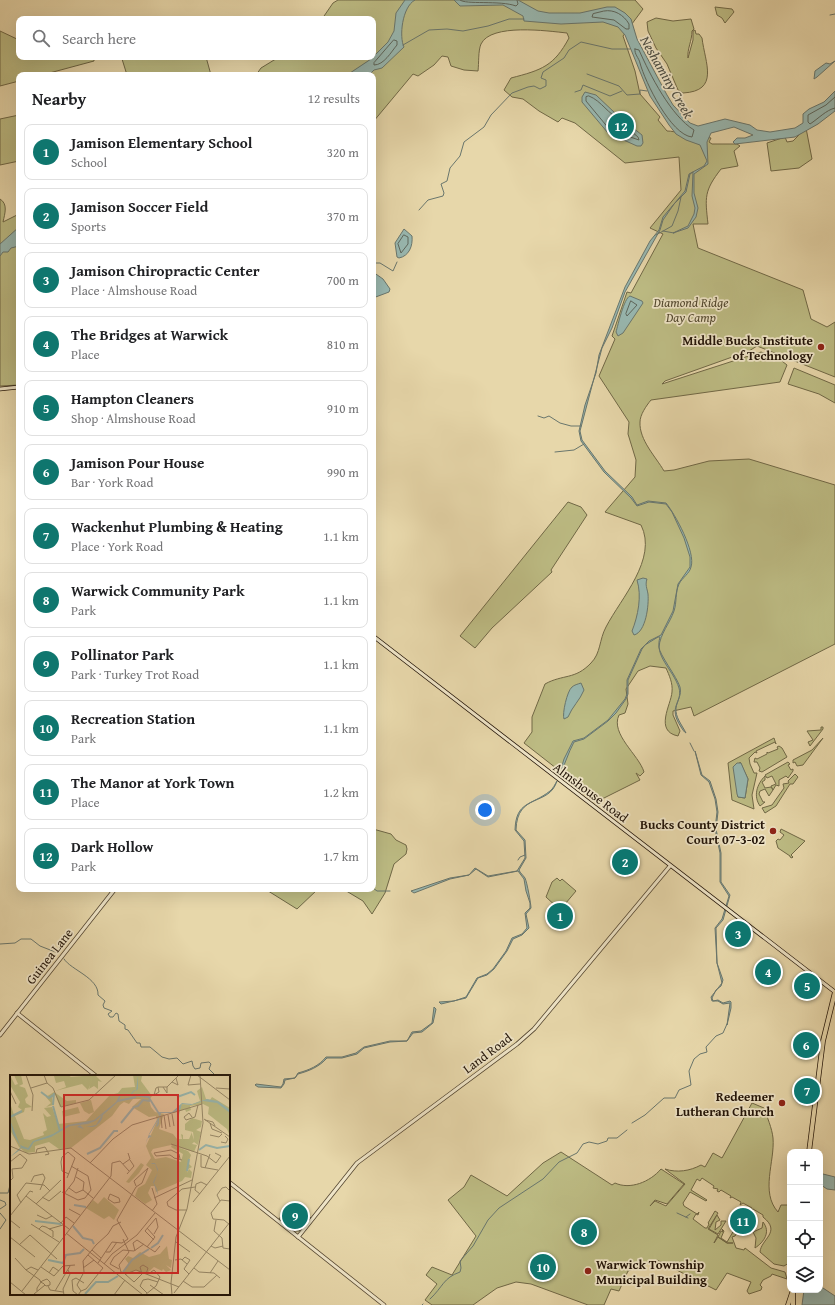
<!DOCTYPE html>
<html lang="en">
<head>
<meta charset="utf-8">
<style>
	:root { --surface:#fff; --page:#f2f2f2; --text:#202124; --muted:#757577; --line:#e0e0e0; --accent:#0f766e }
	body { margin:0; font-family:"Gentium Book Plus",serif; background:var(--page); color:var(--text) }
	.controls { position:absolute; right:12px; bottom:12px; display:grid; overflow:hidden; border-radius:8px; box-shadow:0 4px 16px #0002 }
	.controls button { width:36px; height:36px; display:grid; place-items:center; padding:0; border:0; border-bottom:1px solid var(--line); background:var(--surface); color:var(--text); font:20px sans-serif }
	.you { position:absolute; left:485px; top:810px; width:14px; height:14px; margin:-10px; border:3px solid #fff; border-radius:50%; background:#1a73e8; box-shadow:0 0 0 6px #1a73e833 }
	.badge { display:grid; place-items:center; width:26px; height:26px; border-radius:50%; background:var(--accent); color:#fff; font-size:13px; font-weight:700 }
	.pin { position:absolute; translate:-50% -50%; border:2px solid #fff; box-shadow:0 1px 4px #0006 }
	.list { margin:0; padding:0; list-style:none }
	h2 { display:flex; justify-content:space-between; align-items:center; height:52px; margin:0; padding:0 16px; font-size:17px }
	h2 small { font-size:13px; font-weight:400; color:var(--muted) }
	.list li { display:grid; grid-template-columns:26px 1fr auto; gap:12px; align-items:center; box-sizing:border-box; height:56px; margin:0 8px 8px; padding:0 8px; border:1px solid var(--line); border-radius:8px }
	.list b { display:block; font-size:15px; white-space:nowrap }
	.list p { margin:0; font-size:13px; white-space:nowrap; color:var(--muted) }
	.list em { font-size:13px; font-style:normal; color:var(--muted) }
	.icon { flex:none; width:22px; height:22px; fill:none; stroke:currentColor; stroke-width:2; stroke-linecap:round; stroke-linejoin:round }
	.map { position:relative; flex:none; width:835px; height:1305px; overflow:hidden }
	.search { position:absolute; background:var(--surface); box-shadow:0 4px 16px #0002; left:16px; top:16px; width:360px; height:44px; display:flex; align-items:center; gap:10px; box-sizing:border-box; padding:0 14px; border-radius:8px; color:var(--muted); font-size:15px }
	.panel { position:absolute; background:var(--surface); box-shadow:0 4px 16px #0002; left:16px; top:72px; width:360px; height:820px; border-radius:8px }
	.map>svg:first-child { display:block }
	.green { fill:#bdbc84; stroke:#706846; fill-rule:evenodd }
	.water { fill:#98b8b1; stroke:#69766d }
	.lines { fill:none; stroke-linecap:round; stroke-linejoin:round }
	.shore { stroke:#5d665c; stroke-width:1 }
	.stream { stroke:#69766d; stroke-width:1 }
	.tertiary-casing { stroke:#534530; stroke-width:4.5 }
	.secondary-casing { stroke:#221408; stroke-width:4.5 }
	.trunk-casing { stroke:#221408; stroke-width:5.5 }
	.tertiary { stroke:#efe5c8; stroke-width:3 }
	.secondary { stroke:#efe5c8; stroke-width:3 }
	.trunk { stroke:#e7d7aa; stroke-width:4 }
	.poi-dot { fill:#8f2418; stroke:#efe5c8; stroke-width:1.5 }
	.labels { text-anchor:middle; stroke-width:3.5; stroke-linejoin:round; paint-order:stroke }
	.park-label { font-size:13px; font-style:italic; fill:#50462d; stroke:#efe5c8 }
	.poi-label { font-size:13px; font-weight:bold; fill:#221408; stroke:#efe5c8; text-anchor:end }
	.street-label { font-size:13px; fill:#221408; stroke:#efe5c8 }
	.water-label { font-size:14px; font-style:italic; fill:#4b4d43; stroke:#efe5c8 }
	.inset-river { fill:none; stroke:#98b8b1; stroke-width:2 }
	.inset-road { fill:none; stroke:#988969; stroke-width:1 }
	.view { fill:#d62828; fill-opacity:0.15; stroke:#d62828; stroke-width:2 }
	.inset-edge { fill:none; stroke:#221408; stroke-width:2 }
</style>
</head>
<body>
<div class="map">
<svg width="835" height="1305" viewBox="0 0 835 1305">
	<rect width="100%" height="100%" fill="#e7d7aa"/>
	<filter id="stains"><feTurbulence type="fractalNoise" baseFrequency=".005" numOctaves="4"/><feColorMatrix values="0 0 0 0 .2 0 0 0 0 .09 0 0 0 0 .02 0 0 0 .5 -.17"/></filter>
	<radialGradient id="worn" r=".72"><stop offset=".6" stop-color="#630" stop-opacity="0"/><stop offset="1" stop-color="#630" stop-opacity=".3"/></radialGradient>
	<g class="green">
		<path d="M338 0H635L643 9 623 36 635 71 640 94 660 117 658 120 667 131C677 131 685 136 695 137 701 139 705 136 711 138L709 142 712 144H737L740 146 734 151 738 166 721 169C704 191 705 197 708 224H693L698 248 803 290 811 319 827 327 835 322V377L757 346 749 351 665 381 662 384 761 352 778 358 787 365 780 382 651 400C646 406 640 415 640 422 639 440 656 457 664 471L674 470 709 461 749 459 835 485V644L694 716 691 707 673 711V715L680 731 678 736C654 731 671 705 672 692 673 683 669 675 666 668L650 666 638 671 626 689 628 704 625 713 619 715C610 734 639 755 644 772L640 776 636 773 640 780 598 801 524 743 532 732V717L545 684C563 674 575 680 591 663 601 653 599 640 606 627 621 598 658 559 641 525L605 512 635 477 636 460 628 434 629 422 599 376 615 339 612 336 627 292 631 293 663 234 650 228 681 190 679 157 625 163 575 123 562 118 558 122 539 111 523 99 512 97 504 90 511 78C542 70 554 66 569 38L567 33C548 31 491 23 481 44 478 51 479 63 478 71L464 70 451 66 448 57 442 56 434 65 418 76 413 74 373 122V75H256L261 68 279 57H373V19H322L333 3Z"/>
		<path d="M715 7 732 9 734 12 725 23 722 18 717 15Z"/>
		<path d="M656 18 673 21 691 19 694 29 692 31C692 41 687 49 688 58L693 40V31L695 30 696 34H699L702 38C705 63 720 91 683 93L678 90 667 64 656 48 648 31 647 22Z"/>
		<path d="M0 31 19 40V57H94V61L42 75H19V81L0 86Z"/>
		<path d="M131 57H206L211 75H127L122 59Z"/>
		<path d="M19 115V161L0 165V119Z"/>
		<path d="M806 128 812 159 799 168 771 171 767 143 785 137 787 142 793 141Z"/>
		<path d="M0 199C8 204 5 213 3 222L19 214V385L0 386Z"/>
		<path d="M794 368 835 385V403L819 394 788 384Z"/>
		<path d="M568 502 581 507 587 515 551 570 552 572 492 628 475 648 460 636Z"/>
		<path d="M821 727H823V729L810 746 808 742 813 740 807 731 821 730Z"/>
		<path d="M774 738 776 744 775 742 756 751 757 753 755 752 749 758 750 764 754 773H757L752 795 754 809 732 800 728 763ZM740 762 748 779 745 798 738 797Z"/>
		<path d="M823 738 803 765 797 766 795 762 793 763V760L812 750Z"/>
		<path d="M779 746 782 748 787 757 762 772 759 771 760 768 757 762H754L755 758 757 759 767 754V752L768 753 778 749 777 747Z"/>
		<path d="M788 762 790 764 788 765 791 770 793 769V771L788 778 786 776 779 780V786L776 785 773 790 771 786 776 784 772 776 767 778 765 775Z"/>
		<path d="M795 774 798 777 793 784H790L776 806 765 813 762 808 772 805 784 788 783 784 789 783 788 781Z"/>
		<path d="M765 776V780L762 782 765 788 771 787 773 790 769 796 765 789 760 791 759 794 763 802H765L760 806C753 796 757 784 765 776Z"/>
		<path d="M373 829 391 834 396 840 406 845 407 849 406 854 394 864 385 893 372 914 363 901 343 889H373Z"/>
		<path d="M781 829 805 841 791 855 793 857 792 858 790 857V856L778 848 776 841 778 839 780 840 784 835 780 832Z"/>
		<path d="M621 848 639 864 628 876 611 860Z"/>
		<path d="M557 878 560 881 562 879 576 891 560 910 546 897 552 882Z"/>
		<path d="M265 889H318L297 909Z"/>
		<path d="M752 1103 764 1108C767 1117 772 1128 773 1138 775 1162 760 1192 778 1212L781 1205H790L789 1263 784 1266 774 1264 760 1252C761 1239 782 1232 763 1217V1215L753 1209 751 1211 752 1208 743 1203 740 1205 741 1202 732 1197 730 1198 731 1196 721 1190 719 1192 717 1191 718 1189 713 1188 714 1186 702 1178 700 1181 697 1179 691 1190 707 1200 706 1201 690 1192 683 1203 684 1206 697 1214 699 1212 698 1215 696 1214 693 1219 705 1228H707L709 1224 708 1223 715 1211 718 1213 708 1229 718 1235 714 1243 718 1237 727 1243H733H727L718 1237 721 1231 723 1232 722 1229 724 1231 721 1238 727 1242 737 1225 741 1226 735 1236 732 1237 736 1248 744 1250 745 1248 771 1268 785 1272 787 1279 772 1274 771 1276 763 1280 760 1285 762 1287 761 1290 749 1294 747 1291 751 1282 727 1273 716 1290 657 1260 628 1271 619 1291 611 1289 604 1305H588L531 1284 516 1282 497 1288 473 1305H432L425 1300 437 1284 426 1275 432 1267 452 1275 476 1236 448 1200 464 1187 471 1175 507 1196 543 1163 561 1152 612 1185 615 1183C630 1190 650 1182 661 1169L684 1184 667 1204 655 1200 650 1206 655 1201 666 1206 685 1184 665 1169C677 1173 690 1171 701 1165L705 1167 713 1153 722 1158Z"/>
		<path d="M292 1202 311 1218 299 1231H294L279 1219Z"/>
		<path d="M717 1215 720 1220 716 1222 715 1230 721 1225V1221H726L718 1234 709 1229Z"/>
		<path d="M763 1222C771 1232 764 1242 755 1248L756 1238 753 1232 762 1228Z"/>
	</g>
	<g class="water">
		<path d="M405 0H415C402 7 399 37 404 47L382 68 374 70 369 75H347L371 59 388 42 394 31 396 13Z"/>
		<path d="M454 0H518L538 11 549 13H580L607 7H615L625 13 631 19 637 39 667 95 673 105 690 123 698 126 725 119 750 125 757 130 770 132 795 128 803 123V114L809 109 824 102 835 91V111L818 124 795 137 735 144 733 142 737 138H745L753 135 734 127 711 133 707 142 708 164 694 174V193L698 208 696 217 688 228 673 233 688 226 694 214 695 208 692 196 693 172 690 174 686 192 674 204 663 220 660 230 625 292 612 328 602 348 580 431 582 440 605 471 632 497 637 505 648 501 666 503C675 514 696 552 691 567 690 573 682 578 679 584 675 593 677 602 674 611 670 623 660 634 659 647 659 654 677 677 680 687 682 695 677 701 676 708 675 717 682 725 686 733 684 732 683 730 681 727 667 706 683 703 679 688 673 669 654 657 660 637H658L645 645 642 649 628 680V694L626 699 616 713 608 721 584 739 574 742C568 753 565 765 559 776L564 759 573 741 584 738 608 720 625 699 627 694V680L641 649 649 641 661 635 673 611 678 584 690 567V557L684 538 672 512 666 504 649 502 637 506 631 498 604 472 581 441 579 431 585 405 596 373 599 355 625 287 650 241 659 230 663 217 685 191 689 174 704 166 707 161 700 145 686 140 676 134 669 125 650 96 625 35 618 27 603 22 561 24 524 21 523 16 503 5 460 6Z"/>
		<path d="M835 61 817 77 814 79 815 71 826 63 830 64Z"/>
		<path d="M585 92 596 95 615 113 625 117 628 124 642 135 643 143 641 146H637L608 133 582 102V97Z"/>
		<path d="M19 227V232L16 234 19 236V246L11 248 8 252H3L0 256V244Z"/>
		<path d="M404 229 412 236C413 246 409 256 399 258L397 257 395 243Z"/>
		<path d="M373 272 383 279 390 289 389 292 373 298Z"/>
		<path d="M630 296 642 301 643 303 623 333 618 336 616 332C618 325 624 298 630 296Z"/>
		<path d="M643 578 647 579C645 585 647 588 648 594 649 605 646 632 634 635L632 631C638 616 642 596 637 580Z"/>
		<path d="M581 683 584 690C580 700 572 707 568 717L564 719C562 714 567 691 572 687 574 685 578 684 581 683Z"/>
		<path d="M695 751 702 775 710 781 716 799 718 812 716 829 721 853V882L730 895 723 920 716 928 717 963 723 980 721 986 716 990 712 998 713 1001 718 1000 723 1003 730 1001 731 1002V1008L727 1025 730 1003 723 1004 718 1001H712L711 997 722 983 717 963 715 928 722 919 729 896 720 882V853L715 829 717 812 715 799 709 782 701 775Z"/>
		<path d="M737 763H741L748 779 745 798 738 797 737 794 733 767Z"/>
		<path d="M557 781C549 807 517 792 516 830L525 840 526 858 519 870C520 873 523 875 525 878 527 882 531 904 531 908L526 914 529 928 522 935 513 939 507 951 494 969 487 975 478 978 466 998 441 1004 439 1002 454 1001 466 997 477 978 487 974 493 969 506 951 512 938 522 934 527 928 525 913 530 908V903L526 891 524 879 518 871 488 877 476 869 469 875 450 879 414 893 411 891 450 878 469 875 475 868 488 876 517 871 525 858 524 841 515 830C516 801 531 806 550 791 553 789 555 784 557 781Z"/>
		<path d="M434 1007 436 1009 433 1023 422 1032 413 1033 407 1041 390 1042 364 1048 357 1054 342 1058H327C319 1067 309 1071 298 1074L295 1078 285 1080 284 1084 281 1088 258 1087 255 1085 256 1084 281 1087 283 1084 284 1079 295 1078 298 1073C309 1070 319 1066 326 1057H342L356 1053 364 1047 390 1041H407L412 1032 421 1031 432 1023Z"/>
		<path d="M823 1174 835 1177V1190L827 1189 821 1185 820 1175Z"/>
		<path d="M820 1286 835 1296V1305H802L804 1290H820Z"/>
	</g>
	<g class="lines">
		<g class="shore">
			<path d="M460 0C465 5 500 0 516 6L518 4 517 0"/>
			<path d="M604 11C614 9 624 15 629 24V29H626L614 20 592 17 593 14Z"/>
			<path d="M394 40 397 41V45C391 52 384 65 374 65V63Z"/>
			<path d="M635 49 639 50C650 75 671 116 694 130L692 137C671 135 645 82 640 63 639 58 634 54 635 49Z"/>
			<path d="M589 96C602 101 608 115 621 119L626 127 638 137 639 140 610 130 586 101V97Z"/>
			<path d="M835 97 826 105 808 115V122L810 124C818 119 826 110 835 108"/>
			<path d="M404 235 408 237V244L401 253 398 244Z"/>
			<path d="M631 301 637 305 627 316 626 314Z"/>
		</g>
		<g class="stream">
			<path d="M830 15 835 14"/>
			<path d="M403 45 429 30 447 29 463 31 488 26 509 19H524"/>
			<path d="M587 74 619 86 627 95 640 94V90L647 91"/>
			<path d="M575 92 581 90 583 85 610 96 622 91"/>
			<path d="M419 210 428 200 443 196 444 193 441 184 447 181 450 168 460 156 464 142 484 127 491 115 512 93 528 87 534 86 540 89 546 86V80L541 78 543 72 564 58 569 50 581 42 612 49H630"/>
			<path d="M663 231 674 233"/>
			<path d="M656 235 672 226 678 211 681 197"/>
			<path d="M373 263H380L393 271 397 262"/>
			<path d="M538 416 544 418 549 416 560 423 571 426H581"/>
			<path d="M555 452 574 450 584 444"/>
			<path d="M690 743 694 751"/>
			<path d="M518 860 520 857 525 855"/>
			<path d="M373 888 377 891H390"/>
			<path d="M355 889H364"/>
			<path d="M0 944 15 943 21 939H31L40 946 58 953"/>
			<path d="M64 959C71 970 99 978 98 995L105 1001 103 1005 104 1008 112 1011 108 1014 110 1017H113L116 1013 118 1014 119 1021 125 1025V1029L128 1030 137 1043H140L141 1047H150L162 1057 169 1059 177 1058 183 1064 192 1061 193 1066 195 1069 200 1068 201 1063 209 1062 211 1064 209 1069 216 1076"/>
			<path d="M632 1123 645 1115 664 1098H675L679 1090 691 1085 689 1071 694 1059 700 1054 707 1052 706 1047 716 1036 723 1033 727 1024"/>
			<path d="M0 1193H8L11 1181"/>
			<path d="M0 1200 5 1202 6 1205 0 1209"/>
			<path d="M0 1213 6 1220 0 1229"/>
			<path d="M677 1213 688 1218"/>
			<path d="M686 1217 690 1214"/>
			<path d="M430 1299C443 1287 443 1278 460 1272L461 1268 460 1261 473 1246 488 1220 499 1208 543 1179 559 1162 577 1153 583 1144 589 1142 598 1144 607 1141 608 1138H617L627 1130"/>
			<path d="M422 1305 423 1304"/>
		</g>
		<defs>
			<g id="tertiary">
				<path d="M17 1013 96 1076"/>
				<path d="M0 1035 115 889"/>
				<path d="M229 1182 384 1305"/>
				<path d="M298 1237 357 1163 517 1044 534 1029 670 866"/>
			</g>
			<g id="secondary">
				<path d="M0 389 19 387"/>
				<path d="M373 636 835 992"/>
			</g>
			<g id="trunk">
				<path d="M809 1152 823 1041 835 992"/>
				<path d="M788 1305 793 1290"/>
				<path d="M793 1305V1293"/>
			</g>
		</defs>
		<use href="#tertiary" class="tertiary-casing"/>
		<use href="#secondary" class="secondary-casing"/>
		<use href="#trunk" class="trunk-casing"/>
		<use href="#tertiary" class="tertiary"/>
		<use href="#secondary" class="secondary"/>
		<use href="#trunk" class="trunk"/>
	</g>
	<g class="poi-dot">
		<circle cx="821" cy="347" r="4"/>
		<circle cx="773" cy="831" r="4"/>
		<circle cx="782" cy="1103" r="4"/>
		<circle cx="588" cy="1271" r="4"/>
	</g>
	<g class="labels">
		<g class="park-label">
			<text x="691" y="307">Diamond Ridge<tspan x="691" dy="15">Day Camp</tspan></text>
		</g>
		<g class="poi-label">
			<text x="813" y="345">Middle Bucks Institute<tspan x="813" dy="15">of Technology</tspan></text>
			<text x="765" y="829">Bucks County District<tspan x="765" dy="15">Court 07-3-02</tspan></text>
			<text x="774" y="1101">Redeemer<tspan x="774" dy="15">Lutheran Church</tspan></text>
			<text x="596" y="1269" text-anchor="start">Warwick Township<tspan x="596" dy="15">Municipal Building</tspan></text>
		</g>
		<g class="street-label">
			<text transform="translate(591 792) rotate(37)" y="5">Almshouse Road</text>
			<text transform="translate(49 956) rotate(-52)" y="5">Guinea Lane</text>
			<text transform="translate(487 1053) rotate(-37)" y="5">Land Road</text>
		</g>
		<g class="water-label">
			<text transform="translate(667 77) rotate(60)" y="5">Neshaminy Creek</text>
		</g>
	</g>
	<g transform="translate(10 1075)">
		<rect width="220" height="220" fill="#e7d7aa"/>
		<path d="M0 0 5 10 8 9 4 0H11L13 9 9 11 15 13 18 21 15 24 16 28 22 32 15 33 14 37 5 41 14 64 20 65 34 60 33 57 37 55 33 38 37 42 41 41 34 33 42 32 48 49 76 46 84 37 79 39 74 36 70 28 81 25 84 37 100 20 108 18 112 13 125 12 123 0 132 1 131 6 142 21 139 25 141 32 145 37 154 39 149 54 163 59 167 64H172L171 59 173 60V64H179L182 57V59L184 65 183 57 175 55V49L182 43 192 46 191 52 186 55 191 57 188 70 184 67 182 69 187 70 184 77 161 70 143 74 141 77 145 84 156 82 171 87 173 79 161 72 162 70 178 76 181 80 178 88 182 92 178 94 177 98 179 94 182 97 181 103 175 102 172 106 146 117V120L145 111H141L138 118 142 125 135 129 125 121 128 113 135 109 142 95 136 90 141 83 136 71 147 46 146 41 139 42 122 32 131 24H123L119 29 114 27 110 30 102 41 61 73 49 74 39 67 25 71V77L16 78 9 72 0 55V28L4 40 12 35 8 32 10 27 0 10ZM58 0 61 2 85 0 92 7 88 6V14L84 11 79 14 80 10 78 15 72 9 45 16 56 12 54 6 46 8 44 1ZM192 12 196 24 200 25 202 22 220 33V61L217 54 198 39 199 32 193 29 180 31 181 35 176 37 175 34 170 36 169 40 167 35 172 29 181 30 190 26 187 16ZM44 17 57 26 66 25V28L50 32 45 19 42 23 43 30 36 32 41 28 36 22ZM68 32 70 38 53 42 52 36ZM131 88 134 90 129 98 119 108 116 107ZM94 122 109 135 104 145 99 141 94 144 76 133 83 125 88 129ZM157 171 159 184 162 185 161 193 156 190 161 195 156 197 153 194 152 196 144 192 136 199 126 195 117 199 112 198 119 189 115 184 118 181 123 183 130 177 139 182 150 179Z" fill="#bdbc84"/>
		<path d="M128 0V14L126 16H124L122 19 139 21 149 37H162L172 28 182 29 197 24 208 26 220 35V38L207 28 193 26 181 30 172 29 170 35 163 38H151L150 42 149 44V49L148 51 146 52 148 45 139 60 142 61 137 64 133 79 141 89 142 88H145L148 94V97L144 108 147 114 148 120 143 107 139 115 130 126 139 115 148 97 145 89H141L133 79 136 68 139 59 148 43 150 42 138 23 111 19 109 26 93 40 92 44 90 47 86 51 83 52H76L74 54 67 52 70 50 74 54 76 52 86 50 92 40 85 46 78 49 60 51 41 62 24 67 19 75 11 73 10 75 0 82 11 72 3 59 0 45 10 70 18 73 23 66 43 59 58 50 84 45 106 27 110 19H121L124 15 126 16Z" fill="#98b8b1"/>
		<path class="inset-river" d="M31 17 39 23 43 20M167 22 181 17 185 20M108 26 126 22M43 30 44 18M43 31 50 56M0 42 12 36M111 48 124 32 128 31 133 25 140 26M189 75 196 70 207 73 220 71M77 79 90 73 104 56H108M177 96 179 84M64 130 76 132M25 146 51 149M63 151 73 163 82 165 84 169M141 173 148 168 153 160M38 185 53 188 56 180 70 178 74 174M113 197 122 185 139 174M75 219 86 207H98L108 201"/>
		<path class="inset-road" d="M16 0 23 20 22 36M34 0 37 8 43 13 51 32 79 25 106 0M181 0 178 10 190 9M187 0 220 25M162 7 168 10 166 3M148 12 149 17 144 20 146 13 148 12H157L169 0M153 12 157 18V12M21 13 37 8M206 13 220 14M0 16 6 29M162 39 164 51M154 40 156 54M158 40 160 52M151 41 152 53M182 42 179 38 174 42 176 45 185 42 188 30M194 44 220 62M195 45 203 47 205 51M200 48 202 54 212 58M200 60 209 62 212 59M211 67 216 68 218 64 215 61M161 69 197 81 206 88 211 81 205 78M0 71 19 79 61 73 220 195M26 78 27 74 35 72 39 79 35 80M191 80V92L208 95M170 84 169 79 161 75 144 78 146 81 160 80 163 82 164 83 172 85M0 87 10 79 17 85 12 93 2 94 3 103 0 106M80 88 103 64 122 50 192 29M113 89 120 84 118 78M195 93 200 79M117 99 124 91 120 85M57 103 65 83 58 77 52 82 51 87 52 96 59 99M21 107 24 101 33 99 35 103 30 115M59 113 66 118 73 115 74 107 66 102M73 115 83 123M52 117 68 125 75 123 81 115 78 101 61 91M54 119 64 106 68 93M100 119 109 123 110 127 104 128 98 124ZM190 119 185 115 186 109 191 107 197 110M16 121 59 154M32 122 39 126 51 116M144 123 182 105M210 126 207 120 212 113 216 112 220 116M220 126 211 125 201 138 203 144 214 145 220 150M183 127 220 81M11 128 7 120 16 108 34 110 40 116M26 129 51 105M59 134 70 140M177 135H166L158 131 157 127 172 114 185 112M142 136 147 129 142 113M27 140 36 144 42 141M0 141 20 116 23 117M0 145 10 153M206 145 204 156 212 163 213 173 220 174M51 148 56 142 64 148M21 149 49 167M137 153 145 162 137 172M29 154 32 151 36 152 43 156V162M39 154 53 150M56 158 133 220M0 162 25 182M113 164 119 177 109 190 111 197 116 199 126 195 169 212M144 165 135 156 146 143 148 152 144 159M166 167 180 177M9 170 20 160 47 184M201 171 205 173 213 171M82 175 91 183M125 176 123 168 127 165 145 177 150 171M96 177H100L107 167M78 180 93 193 76 214 71 216 67 210 74 197 73 186 77 181 86 170 98 159 103 151 111 147M5 183 16 195 30 205V206L32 208H33L36 211 40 210V207L37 204 32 206 31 207 27 213V216M165 185 171 184 177 189M172 185 175 182 180 185 174 194 179 199M88 188 102 167 112 168 118 164 107 145 126 112 132 108 138 93 124 106 126 111M94 189 102 179 127 160 145 138M31 192 44 201 53 191 65 190M73 193 84 185M184 193 189 197 204 198 210 203M109 194 100 189 104 182 113 175 124 176 134 169M16 195 21 192 28 195M39 198 43 192 49 196M200 198 208 186M115 199 124 207 132 199 130 192 133 190 138 193 136 199M173 206 182 212H194L207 200M0 207 16 220M140 210 154 220M38 211 40 215 53 217M12 216 101 101 102 88 110 86 119 96M45 216 60 191M71 216 68 220 63 216 62 205 66 203 74 208M137 218 130 211 133 205 138 204 148 207M164 218 220 147M24 219 35 210M54 220 53 214 60 199 58 195M104 220 115 205M135 220 146 211 150 202 144 195 141 197M162 220 161 208 166 162 177 134 193 48 190 0"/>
		<path class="view" d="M54 20H168V198H54Z"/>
		<rect width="220" height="220" class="inset-edge"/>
	</g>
	<rect width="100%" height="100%" filter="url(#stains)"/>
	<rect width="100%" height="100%" fill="url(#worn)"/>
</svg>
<div class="controls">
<button>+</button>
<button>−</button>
<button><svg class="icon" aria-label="locate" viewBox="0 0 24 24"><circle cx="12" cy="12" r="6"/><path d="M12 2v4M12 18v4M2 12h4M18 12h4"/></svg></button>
<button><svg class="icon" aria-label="layers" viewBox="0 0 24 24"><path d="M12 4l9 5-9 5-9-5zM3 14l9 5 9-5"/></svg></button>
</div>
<div class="you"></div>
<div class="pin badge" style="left:560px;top:916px">1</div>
<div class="pin badge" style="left:625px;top:862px">2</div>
<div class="pin badge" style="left:738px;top:934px">3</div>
<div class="pin badge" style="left:768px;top:972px">4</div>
<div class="pin badge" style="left:807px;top:986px">5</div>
<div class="pin badge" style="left:806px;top:1045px">6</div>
<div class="pin badge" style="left:807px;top:1091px">7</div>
<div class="pin badge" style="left:584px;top:1232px">8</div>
<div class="pin badge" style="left:295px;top:1216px">9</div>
<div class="pin badge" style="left:543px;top:1267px">10</div>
<div class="pin badge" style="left:743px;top:1221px">11</div>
<div class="pin badge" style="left:621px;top:126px">12</div>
<div class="search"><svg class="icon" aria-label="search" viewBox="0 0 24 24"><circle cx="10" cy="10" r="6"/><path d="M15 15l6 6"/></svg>Search here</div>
<section class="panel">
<h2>Nearby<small>12 results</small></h2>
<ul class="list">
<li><span class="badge">1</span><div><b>Jamison Elementary School</b><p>School</p></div><em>320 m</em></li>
<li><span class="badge">2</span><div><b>Jamison Soccer Field</b><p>Sports</p></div><em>370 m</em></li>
<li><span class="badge">3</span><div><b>Jamison Chiropractic Center</b><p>Place · Almshouse Road</p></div><em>700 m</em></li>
<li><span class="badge">4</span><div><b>The Bridges at Warwick</b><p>Place</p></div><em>810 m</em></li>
<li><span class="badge">5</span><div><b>Hampton Cleaners</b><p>Shop · Almshouse Road</p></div><em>910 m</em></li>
<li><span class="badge">6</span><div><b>Jamison Pour House</b><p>Bar · York Road</p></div><em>990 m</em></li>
<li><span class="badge">7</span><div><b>Wackenhut Plumbing &amp; Heating</b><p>Place · York Road</p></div><em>1.1 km</em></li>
<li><span class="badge">8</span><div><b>Warwick Community Park</b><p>Park</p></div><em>1.1 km</em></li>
<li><span class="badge">9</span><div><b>Pollinator Park</b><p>Park · Turkey Trot Road</p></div><em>1.1 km</em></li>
<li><span class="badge">10</span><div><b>Recreation Station</b><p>Park</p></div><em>1.1 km</em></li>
<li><span class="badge">11</span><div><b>The Manor at York Town</b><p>Place</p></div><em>1.2 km</em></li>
<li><span class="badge">12</span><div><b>Dark Hollow</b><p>Park</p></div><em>1.7 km</em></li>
</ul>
</section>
</div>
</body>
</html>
